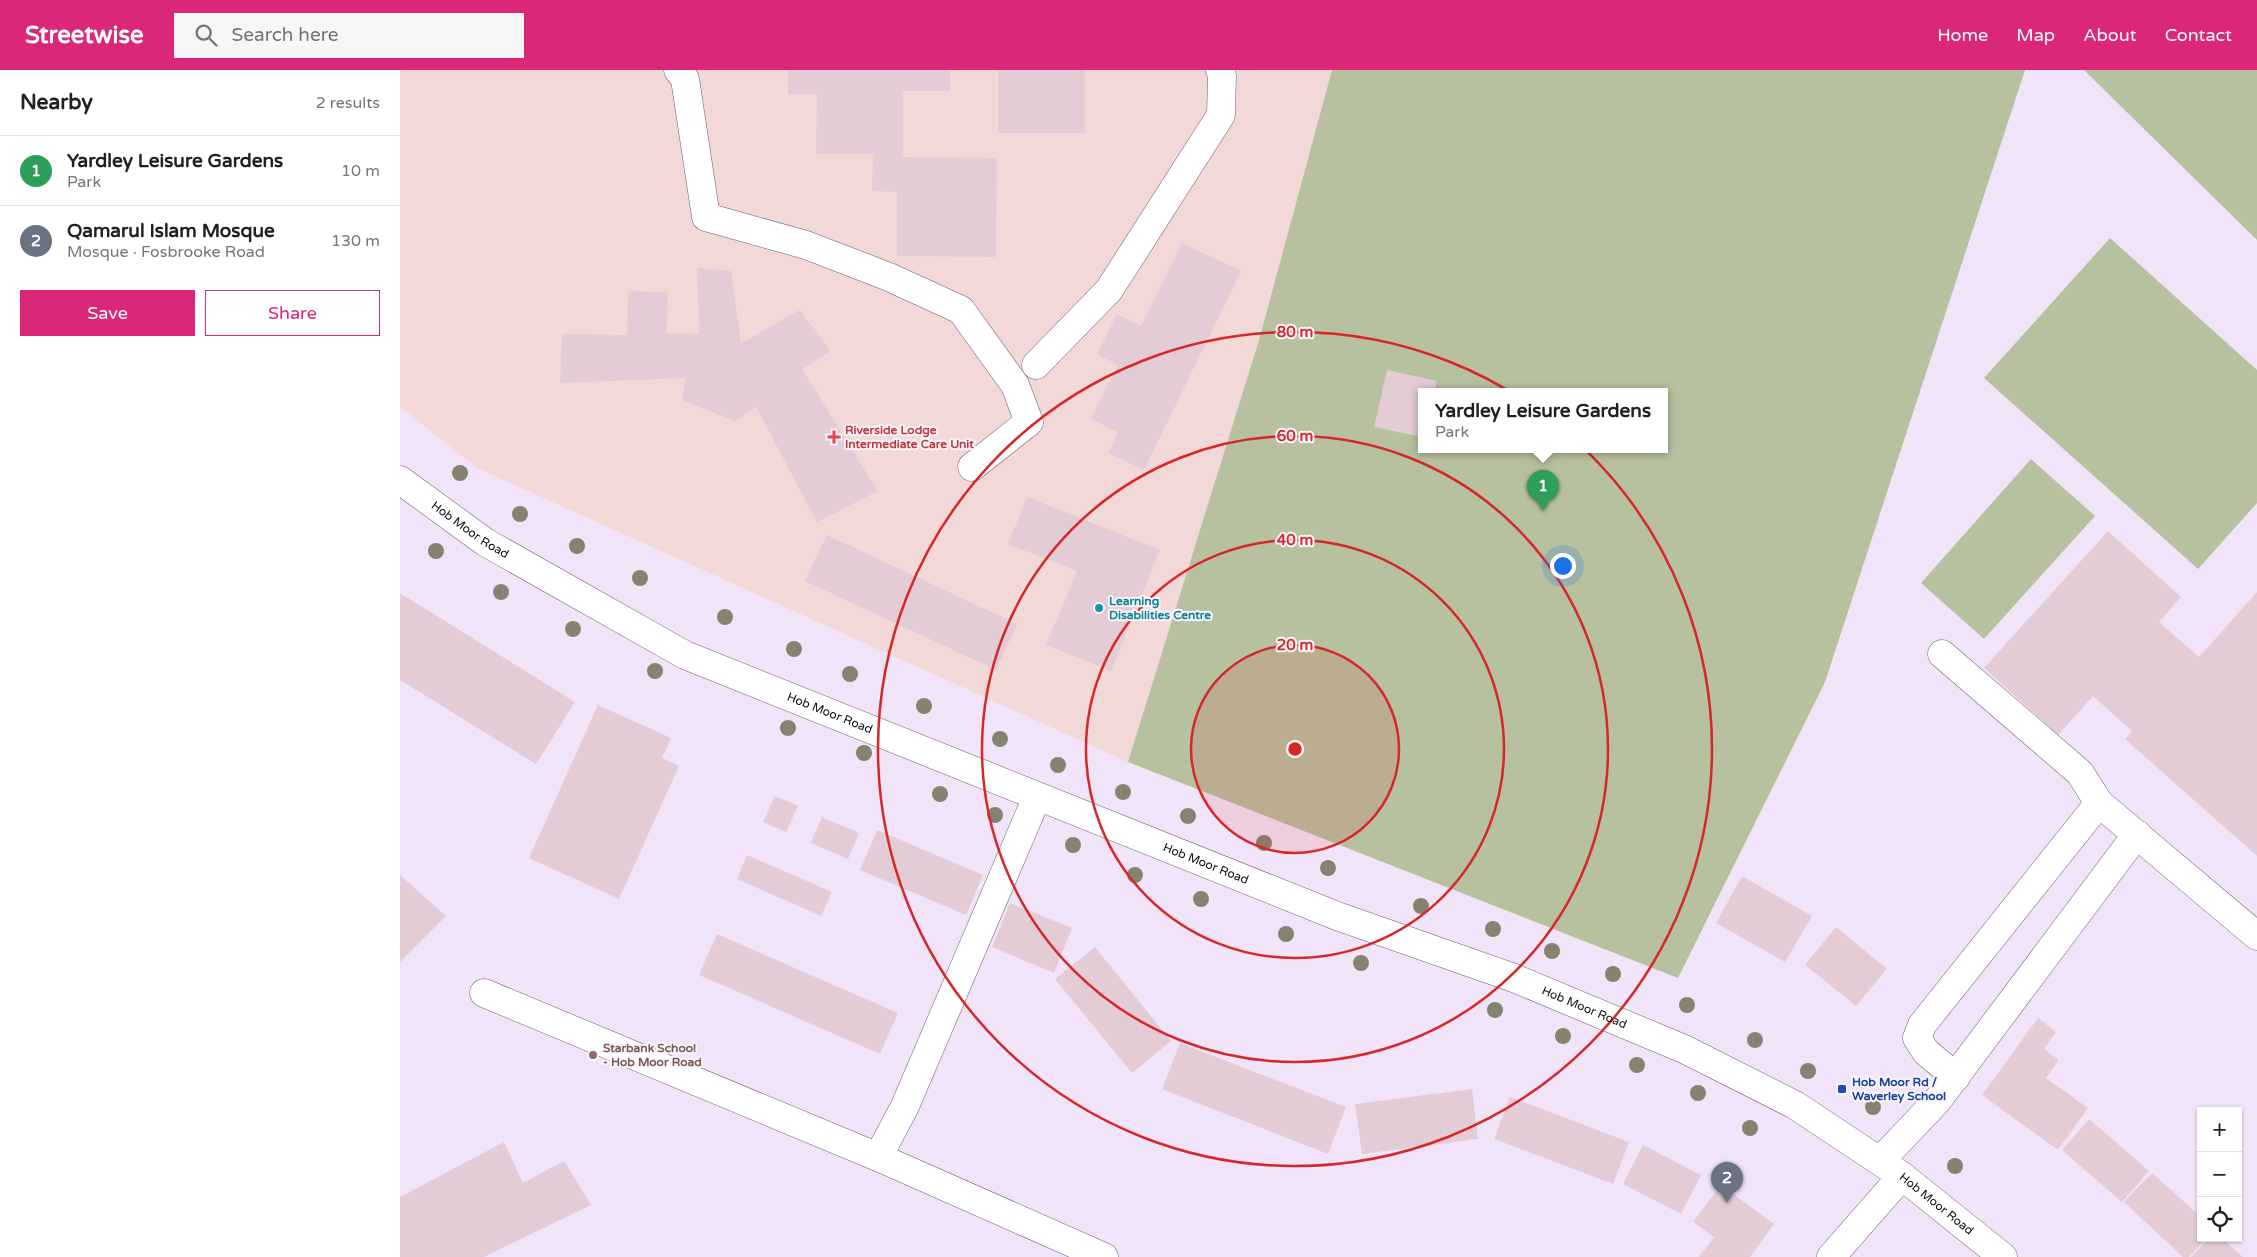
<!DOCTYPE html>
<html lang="en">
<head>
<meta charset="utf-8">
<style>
	:root { --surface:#fff; --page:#f6f6f6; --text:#202124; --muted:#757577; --line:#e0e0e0; --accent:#db2777 }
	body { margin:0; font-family:"Varela Round",sans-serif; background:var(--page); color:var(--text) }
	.controls { position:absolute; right:15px; bottom:15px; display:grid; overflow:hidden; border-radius:0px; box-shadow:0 1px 4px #0004 }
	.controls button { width:45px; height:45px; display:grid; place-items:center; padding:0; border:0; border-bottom:1px solid var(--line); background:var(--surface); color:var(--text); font:25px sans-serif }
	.you { position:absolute; left:1162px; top:495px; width:18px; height:18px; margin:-12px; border:4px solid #fff; border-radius:50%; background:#1a73e8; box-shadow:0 0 0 8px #1a73e833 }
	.badge { display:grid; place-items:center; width:32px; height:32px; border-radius:50%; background:var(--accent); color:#fff; font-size:16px; font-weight:700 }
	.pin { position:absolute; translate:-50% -41px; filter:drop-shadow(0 1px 2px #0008) }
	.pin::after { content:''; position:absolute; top:26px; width:18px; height:15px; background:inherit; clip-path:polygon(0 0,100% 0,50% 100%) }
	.popup { position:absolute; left:1018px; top:318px; width:250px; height:65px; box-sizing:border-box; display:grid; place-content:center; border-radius:0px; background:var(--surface); filter:drop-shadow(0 1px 4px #0005); font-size:16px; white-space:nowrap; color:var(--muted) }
	.popup b { font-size:19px; color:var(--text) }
	.popup::after { content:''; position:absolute; left:50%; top:100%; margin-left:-10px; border:10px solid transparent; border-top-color:var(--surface) }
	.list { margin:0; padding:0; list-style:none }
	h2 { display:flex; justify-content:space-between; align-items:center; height:65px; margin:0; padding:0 20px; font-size:21px }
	h2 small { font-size:16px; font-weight:400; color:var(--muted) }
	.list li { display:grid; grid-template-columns:32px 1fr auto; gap:15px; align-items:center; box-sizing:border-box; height:70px; padding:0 20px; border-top:1px solid var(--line) }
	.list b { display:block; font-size:19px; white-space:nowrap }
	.list p { margin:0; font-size:16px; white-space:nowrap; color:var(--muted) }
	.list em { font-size:16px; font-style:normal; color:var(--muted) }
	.actions { display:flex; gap:10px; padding:15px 20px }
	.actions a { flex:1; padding:11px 0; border:1px solid var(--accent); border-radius:0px; text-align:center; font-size:18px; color:var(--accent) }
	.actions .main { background:var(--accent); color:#fff }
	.icon { flex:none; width:28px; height:28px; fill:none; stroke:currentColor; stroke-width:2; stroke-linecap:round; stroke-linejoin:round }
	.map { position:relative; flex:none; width:1857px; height:1187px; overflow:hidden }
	header { display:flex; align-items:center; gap:30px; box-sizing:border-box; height:70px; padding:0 25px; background:var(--accent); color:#fff }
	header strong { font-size:24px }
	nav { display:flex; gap:28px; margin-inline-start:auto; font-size:18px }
	.search { width:350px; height:45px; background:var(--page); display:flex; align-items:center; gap:12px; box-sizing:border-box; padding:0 18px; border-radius:0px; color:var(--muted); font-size:19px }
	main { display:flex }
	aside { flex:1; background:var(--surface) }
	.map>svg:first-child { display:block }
	.medical { fill:#f3d8d8 }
	.green { fill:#b7c09f; fill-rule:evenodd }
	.building { fill:#e4ccd6 }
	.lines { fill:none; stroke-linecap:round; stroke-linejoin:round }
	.minor-casing { stroke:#6c5f70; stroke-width:29 }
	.minor { stroke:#fff; stroke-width:28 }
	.tree { fill:#848370 }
	.ring { fill:none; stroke:#d62828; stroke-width:2.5 }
	.health-dot { fill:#e0444e; stroke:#faf4fc; stroke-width:2 }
	.culture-dot { fill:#0f9aa8; stroke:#faf4fc; stroke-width:2 }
	.education-dot { fill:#8d6e63; stroke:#faf4fc; stroke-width:2 }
	.transit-dot { fill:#1a4fb4; stroke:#faf4fc; stroke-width:2 }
	.labels { text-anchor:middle; stroke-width:4; stroke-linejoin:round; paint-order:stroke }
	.health-label { font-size:12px; font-weight:bold; fill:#be3a42; stroke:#faf4fc; text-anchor:start }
	.street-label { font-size:12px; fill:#0e0a10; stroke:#faf4fc }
	.culture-label { font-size:12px; font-weight:bold; fill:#0d838f; stroke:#faf4fc; text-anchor:start }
	.education-label { font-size:12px; font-weight:bold; fill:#785e54; stroke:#faf4fc; text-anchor:start }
	.transit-label { font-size:12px; font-weight:bold; fill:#164399; stroke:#faf4fc; text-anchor:start }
	.centre { fill:#d62828; stroke:#faf4fc; stroke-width:2.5 }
	.ring-label { font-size:15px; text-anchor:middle; font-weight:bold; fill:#d62828; stroke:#faf4fc; stroke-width:4; stroke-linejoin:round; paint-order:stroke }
</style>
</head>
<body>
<header>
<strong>Streetwise</strong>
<div class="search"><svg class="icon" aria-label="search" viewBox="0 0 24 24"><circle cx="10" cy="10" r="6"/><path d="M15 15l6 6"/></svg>Search here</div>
<nav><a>Home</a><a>Map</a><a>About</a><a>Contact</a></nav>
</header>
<main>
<aside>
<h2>Nearby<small>2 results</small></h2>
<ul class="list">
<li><span class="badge" style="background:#2e9e5b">1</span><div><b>Yardley Leisure Gardens</b><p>Park</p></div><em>10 m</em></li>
<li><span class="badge" style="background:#6b7280">2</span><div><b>Qamarul Islam Mosque</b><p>Mosque · Fosbrooke Road</p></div><em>130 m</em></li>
</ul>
<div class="actions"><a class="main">Save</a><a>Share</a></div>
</aside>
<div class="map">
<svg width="1857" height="1187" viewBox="0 0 1857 1187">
	<rect width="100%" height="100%" fill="#f2e4f8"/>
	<path class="medical" d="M0 0H932L859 270 728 692 77 398 0 337Z"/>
	<g class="green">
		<path d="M932 0H1625L1425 612 1278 908 728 692 859 270ZM1022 322H1264V380H1022Z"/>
		<path d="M1684 0H1857V170Z"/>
		<path d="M1710 168 1857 300V433L1798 499 1584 308Z"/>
		<path d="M1631 389 1695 446 1584 569 1521 513Z"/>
	</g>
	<g class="building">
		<path d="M388 0H550V21H503V87L597 88 596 187 497 186V122L472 121 473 84H416L417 24H388Z"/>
		<rect x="598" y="0" width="87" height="63"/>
		<path d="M782 173 841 201 744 400 708 383 718 362 691 349 718 295 697 284 717 244 741 256Z"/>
		<path d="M297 198 331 201 341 273 400 240 431 281 402 299 478 421 417 452 356 337 335 351 282 330 285 308 160 313 162 264 227 265 228 221 268 222 266 263 299 264Z"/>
		<path d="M987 300 1037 311 1034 322H1022V367L974 357Z"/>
		<path d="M627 427 760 480 711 601 646 575 677 501 608 474Z"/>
		<path d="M1708 461 1781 527 1759 552 1799 587 1857 522V786L1725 669 1732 661 1693 626 1658 665 1584 598Z"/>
		<path d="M427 465 617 554 596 600 405 511Z"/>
		<path d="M0 523 175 632 136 694 0 610Z"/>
		<path d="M198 635 271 668 262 688 279 696 219 829 129 788Z"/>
		<path d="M375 726 398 736 386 762 363 752Z"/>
		<path d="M422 747 459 763 448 789 411 773Z"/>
		<path d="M477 760 583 805 566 845 460 800Z"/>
		<path d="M347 785 432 822 421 846 337 809Z"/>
		<path d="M0 805 46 846 0 892Z"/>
		<path d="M1342 806 1412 846 1385 892 1316 853Z"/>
		<path d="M610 833 672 858 654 903 592 877Z"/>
		<path d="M1436 857 1487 899 1456 936 1405 895Z"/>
		<path d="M317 864 498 943 480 984 299 905Z"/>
		<path d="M695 877 771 971 732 1003 655 909Z"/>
		<path d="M1638 948 1656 962 1644 979 1659 990 1646 1008 1688 1038 1658 1080 1582 1025Z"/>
		<path d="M780 973 946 1037 928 1084 762 1019Z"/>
		<path d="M1072 1019 1078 1069 962 1084 955 1034Z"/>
		<path d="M1110 1027 1229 1072 1213 1114 1094 1069Z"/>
		<path d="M1689 1049 1749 1101 1722 1132 1662 1080Z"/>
		<path d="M104 1072 123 1113 164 1091 191 1135 84 1187H0V1127Z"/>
		<path d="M1243 1075 1301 1105 1281 1144 1223 1114Z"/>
		<path d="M1752 1103 1801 1147V1168H1806L1789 1187H1783L1724 1132Z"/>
		<path d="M1321 1115 1374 1154 1350 1187H1299L1314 1167 1293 1152Z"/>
		<path d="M1809 1168H1822L1843 1187H1791Z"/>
	</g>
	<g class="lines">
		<defs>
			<g id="minor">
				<path d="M278 0 285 9 306 147 406 175 489 207 561 240 615 315 629 352 572 397"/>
				<path d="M636 295 709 220 821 45 822 6 820 0"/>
				<path id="s1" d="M0 410 85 472 285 585 937 846 1114 908 1284 979 1395 1035 1502 1106 1603 1187"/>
				<path d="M1542 584 1680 703 1699 733 1857 866"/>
				<path d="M84 923 478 1087 505 1036 637 727"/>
				<path d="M1556 1007 1526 982 1517 968 1522 955 1699 733"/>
				<path d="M478 1087 704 1187"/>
				<path d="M1480 1091 1537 1031 1737 764"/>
				<path d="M1431 1187 1502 1106"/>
			</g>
		</defs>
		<use href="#minor" class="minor-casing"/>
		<use href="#minor" class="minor"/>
	</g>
	<g class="tree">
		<circle cx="60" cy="403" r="8"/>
		<circle cx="120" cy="444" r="8"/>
		<circle cx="177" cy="476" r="8"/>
		<circle cx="36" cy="481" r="8"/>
		<circle cx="240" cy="508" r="8"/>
		<circle cx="101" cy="522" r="8"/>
		<circle cx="325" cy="547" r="8"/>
		<circle cx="173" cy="559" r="8"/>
		<circle cx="394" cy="579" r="8"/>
		<circle cx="255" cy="601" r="8"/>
		<circle cx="450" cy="604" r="8"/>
		<circle cx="524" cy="636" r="8"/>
		<circle cx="388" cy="658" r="8"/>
		<circle cx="600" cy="669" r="8"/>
		<circle cx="464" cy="683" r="8"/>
		<circle cx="658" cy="695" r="8"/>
		<circle cx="723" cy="722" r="8"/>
		<circle cx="540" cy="724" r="8"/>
		<circle cx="595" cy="745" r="8"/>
		<circle cx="788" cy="746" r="8"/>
		<circle cx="864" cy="773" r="8"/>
		<circle cx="673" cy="775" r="8"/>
		<circle cx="928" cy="798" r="8"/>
		<circle cx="735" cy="805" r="8"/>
		<circle cx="801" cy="829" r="8"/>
		<circle cx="1021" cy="836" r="8"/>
		<circle cx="1093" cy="859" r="8"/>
		<circle cx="886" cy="864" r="8"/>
		<circle cx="1152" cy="881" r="8"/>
		<circle cx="961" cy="893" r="8"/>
		<circle cx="1213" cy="904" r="8"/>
		<circle cx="1287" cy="935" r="8"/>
		<circle cx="1095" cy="940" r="8"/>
		<circle cx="1163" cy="966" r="8"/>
		<circle cx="1355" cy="970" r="8"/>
		<circle cx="1237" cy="995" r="8"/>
		<circle cx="1408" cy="1001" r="8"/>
		<circle cx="1298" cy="1023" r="8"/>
		<circle cx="1473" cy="1037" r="8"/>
		<circle cx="1350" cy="1058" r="8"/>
		<circle cx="1555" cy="1096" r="8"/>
	</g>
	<circle cx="895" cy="679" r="104" fill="#d62828" fill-opacity=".12"/>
	<g class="ring">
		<circle cx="895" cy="679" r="104"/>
		<circle cx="895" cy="679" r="209"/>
		<circle cx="895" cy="679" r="313"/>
		<circle cx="895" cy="679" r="417"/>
	</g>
	<path class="health-dot" d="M431.5 359.5h5v5h5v5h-5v5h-5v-5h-5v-5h5z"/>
	<circle class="culture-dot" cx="699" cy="538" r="5"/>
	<circle class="education-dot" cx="193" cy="985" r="5"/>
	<rect class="transit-dot" x="1437" y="1014" width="10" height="10" rx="2.5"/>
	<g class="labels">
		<g class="health-label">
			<text x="445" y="364">Riverside Lodge<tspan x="445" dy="14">Intermediate Care Unit</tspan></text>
		</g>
		<g class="street-label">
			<text dy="4" stroke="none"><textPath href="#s1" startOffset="86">Hob Moor Road</textPath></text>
			<text dy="4" stroke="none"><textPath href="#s1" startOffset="491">Hob Moor Road</textPath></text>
			<text dy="4" stroke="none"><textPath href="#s1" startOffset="896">Hob Moor Road</textPath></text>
			<text dy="4" stroke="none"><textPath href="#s1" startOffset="1301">Hob Moor Road</textPath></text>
			<text dy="4" stroke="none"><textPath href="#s1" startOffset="1706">Hob Moor Road</textPath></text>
		</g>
		<g class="culture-label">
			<text x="709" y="535">Learning<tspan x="709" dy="14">Disabilities Centre</tspan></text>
		</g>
		<g class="education-label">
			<text x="203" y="982">Starbank School<tspan x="203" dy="14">- Hob Moor Road</tspan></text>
		</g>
		<g class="transit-label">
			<text x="1452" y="1016">Hob Moor Rd /<tspan x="1452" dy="14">Waverley School</tspan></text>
		</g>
	</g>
	<circle cx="895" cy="679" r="8" class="centre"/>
	<g class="ring-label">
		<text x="895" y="267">80 m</text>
		<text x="895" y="371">60 m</text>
		<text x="895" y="475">40 m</text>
		<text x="895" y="580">20 m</text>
	</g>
</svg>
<div class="controls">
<button>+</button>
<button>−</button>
<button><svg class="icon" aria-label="locate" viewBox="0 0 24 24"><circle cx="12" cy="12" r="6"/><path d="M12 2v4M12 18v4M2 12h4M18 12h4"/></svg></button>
</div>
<div class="you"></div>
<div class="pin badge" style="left:1143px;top:441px;background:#2e9e5b">1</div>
<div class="popup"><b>Yardley Leisure Gardens</b>Park</div>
<div class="pin badge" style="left:1327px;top:1133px;background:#6b7280">2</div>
</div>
</main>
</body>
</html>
